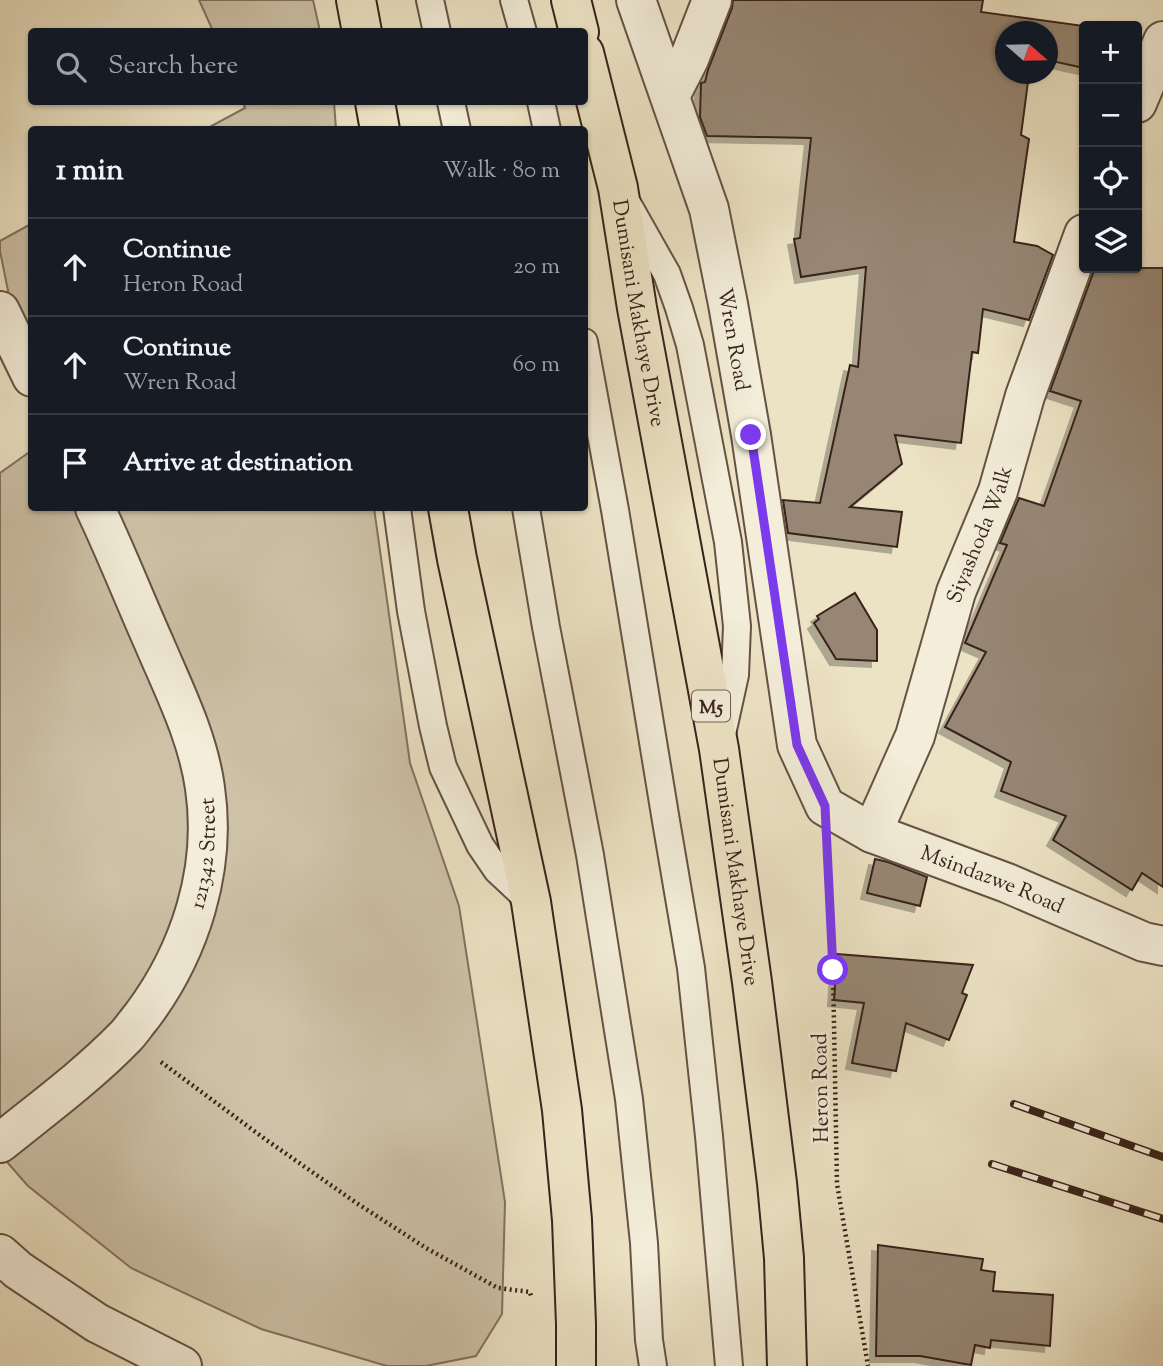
<!DOCTYPE html>
<html lang="en">
<head>
<meta charset="utf-8">
<style>
	:root { --surface:#171b24; --page:#242831; --text:#f1f3f6; --muted:#9ea1a6; --line:#363941 }
	body { margin:0; font-family:"Sorts Mill Goudy",serif; background:var(--page); color:var(--text) }
	.controls { position:absolute; right:21px; top:21px; display:grid; overflow:hidden; border-radius:7px; box-shadow:0 2px 5px #0004 }
	.controls button { width:63px; height:63px; display:grid; place-items:center; padding:0; border:0; border-bottom:2px solid var(--line); background:var(--surface); color:var(--text); font:35px sans-serif }
	.compass { position:absolute; left:995px; top:21px; width:63px; height:63px; border-radius:50%; background:var(--surface); box-shadow:0 2px 5px #0004; rotate:110deg }
	.stop { position:absolute; width:21px; height:21px; margin:-16px; border:5px solid #7c3aed; border-radius:50%; background:#fff }
	.stop.end { background:#7c3aed; border-color:#fff; box-shadow:0 2px 7px #0008 }
	.list { margin:0; padding:0; list-style:none }
	h2 { display:flex; justify-content:space-between; align-items:center; height:91px; margin:0; padding:0 28px; font-size:30px }
	h2 small { font-size:23px; font-weight:400; color:var(--muted) }
	.list li { display:grid; grid-template-columns:46px 1fr auto; gap:21px; align-items:center; box-sizing:border-box; height:98px; padding:0 28px; border-top:2px solid var(--line) }
	.list b { display:block; font-size:26px; white-space:nowrap }
	.list p { margin:0; font-size:23px; white-space:nowrap; color:var(--muted) }
	.list em { font-size:23px; font-style:normal; color:var(--muted) }
	.icon { flex:none; width:38px; height:38px; fill:none; stroke:currentColor; stroke-width:2; stroke-linecap:round; stroke-linejoin:round }
	.map { position:relative; flex:none; width:1163px; height:1366px; overflow:hidden }
	.search { position:absolute; background:var(--surface); box-shadow:0 2px 5px #0004; left:28px; top:28px; width:560px; height:77px; display:flex; align-items:center; gap:18px; box-sizing:border-box; padding:0 24px; border-radius:7px; color:var(--muted); font-size:26px }
	.panel { position:absolute; background:var(--surface); box-shadow:0 2px 5px #0004; left:28px; top:126px; width:560px; height:385px; border-radius:7px }
	.map>svg:first-child { display:block }
	.green { fill:#cdc2a7; stroke:#827261; stroke-width:2 }
	.building { fill:#968673; stroke:#38221b; stroke-width:2; filter:url(#shadow) }
	.lines { fill:none; stroke-linecap:round; stroke-linejoin:round }
	.service-casing { stroke:#655245; stroke-width:30 }
	.minor-casing { stroke:#655245; stroke-width:42 }
	.primary-casing { stroke:#38221b; stroke-width:42 }
	.path { stroke:#38221b; stroke-width:4.5; stroke-dasharray:2 3.5; stroke-linecap:butt }
	.service { stroke:#f3edd9; stroke-width:26 }
	.minor { stroke:#f3edd9; stroke-width:38 }
	.primary { stroke:#ece3c4; stroke-width:38 }
	.rail-casing { stroke:#38221b; stroke-width:8 }
	.rail { stroke:#f3edd9; stroke-width:5; stroke-dasharray:16; stroke-linecap:butt }
	.route { stroke:#7c3aed; stroke-width:9 }
	.labels { text-anchor:middle; stroke-width:5; stroke-linejoin:round; paint-order:stroke }
	.shield { fill:#f3edd9; stroke:#705f54; stroke-width:2 }
	.shield-label { font-size:19px; font-weight:bold; fill:#38221b }
	.street-label { font-size:21px; fill:#38221b; stroke:#f3edd9 }
</style>
</head>
<body>
<div class="map">
<svg width="1163" height="1366" viewBox="0 0 1163 1366">
	<defs>
		<filter id="shadow"><feDropShadow dx="-6" dy="6" stdDeviation="0" flood-color="#0004"/></filter>
	</defs>
	<rect width="100%" height="100%" fill="#ece3c4"/>
	<filter id="stains"><feTurbulence type="fractalNoise" baseFrequency=".00286" numOctaves="4"/><feColorMatrix values="0 0 0 0 .2 0 0 0 0 .09 0 0 0 0 .02 0 0 0 .5 -.17"/></filter>
	<radialGradient id="worn" r=".72"><stop offset=".6" stop-color="#630" stop-opacity="0"/><stop offset="1" stop-color="#630" stop-opacity=".3"/></radialGradient>
	<g class="green">
		<path d="M199 0H313L320 31H213Z"/>
		<path d="M243 102H334L336 129H206L245 108Z"/>
		<path d="M31 224V405L0 251V241Z"/>
		<path d="M31 451 32 508H374L410 763 459 906 505 1202 502 1314 476 1356 426 1366H387L261 1329 131 1268 28 1186 0 1154V473Z"/>
	</g>
	<g class="building">
		<path d="M733 0H983L981 12 1084 26V68L1047 60V32H1005V74H1029L1021 135 1029 139 1014 242 1037 246 1053 255 1029 320 983 309 978 353 972 352 961 443 895 435 902 464 850 507 902 512 897 547 788 533 783 500 820 503 850 365 858 367 866 267 801 277 794 239 800 238 811 138 707 136 700 117 701 83 705 82 708 70 732 8Z"/>
		<path d="M1095 268H1163V887L1142 873 1132 890 1053 840 1066 816 1001 791 1011 762 945 727 986 652 965 643 1007 545 1000 543 1019 498 1044 506 1081 401 1050 391Z"/>
		<path d="M855 593 877 630V661L836 659 814 623 819 619 817 616Z"/>
		<path d="M875 859 888 862 927 877 920 906 867 893Z"/>
		<path d="M837 954 973 965 962 993 967 995 949 1040 906 1023 896 1071 852 1063 864 1003 834 1000Z"/>
		<path d="M878 1245 983 1259 981 1270 995 1272 993 1291 1053 1295 1050 1346 991 1340 990 1348 975 1345 971 1365 920 1356H876Z"/>
	</g>
	<g class="lines">
		<defs>
			<g id="service">
				<path d="M430 0 437 32"/>
				<path d="M514 0 523 32"/>
				<path d="M451 102 457 130"/>
				<path d="M541 102 547 130"/>
				<path d="M628 205 667 274 679 308 690 345 728 542 737 626 735 675 722 734"/>
				<path d="M584 342 615 510 666 821 691 968 709 1136 729 1366"/>
				<path d="M397 508 411 611 433 726 443 767 480 845 497 870 531 902"/>
				<path d="M526 508 546 627 590 855 629 1099 644 1243 649 1340 653 1366"/>
			</g>
			<g id="minor">
				<path id="s1" d="M636 0 709 209 728 304 751 435 797 745 825 806 872 833 1007 883 1144 942 1163 946"/>
				<path d="M670 96 689 59 712 0"/>
				<path d="M1137 103 1163 41"/>
				<path d="M0 311 32 377"/>
				<path id="s2" d="M872 833 915 736 956 592 998 491 1025 396 1084 234"/>
				<path id="s3" d="M0 1143C42 1109 87 1076 125 1037 131 1031 136 1023 142 1016 190 952 217 869 205 788 198 737 174 690 154 643 134 598 116 552 95 508"/>
				<path d="M0 1254 18 1270 97 1323 182 1366"/>
			</g>
			<g id="primary">
				<path d="M356 0 362 32"/>
				<path d="M571 0 579 32"/>
				<path id="s4" d="M584 53 618 188 637 308 719 749 752 982 777 1183 784 1258 787 1366"/>
				<path d="M375 102 380 130"/>
				<path d="M448 508 457 559 531 902 562 1110 572 1220 576 1324V1366"/>
			</g>
		</defs>
		<use href="#service" class="service-casing"/>
		<use href="#minor" class="minor-casing"/>
		<use href="#primary" class="primary-casing"/>
		<g class="path">
			<path d="M828 856 833 970 837 1184 868 1366"/>
			<path d="M161 1062 265 1139 355 1202 426 1248 498 1288 530 1292 531 1296"/>
		</g>
		<use href="#service" class="service"/>
		<use href="#minor" class="minor"/>
		<use href="#primary" class="primary"/>
		<defs>
			<g id="rail">
				<path d="M1014 1104 1163 1157"/>
				<path d="M992 1164 1163 1219"/>
			</g>
		</defs>
		<use href="#rail" class="rail-casing"/>
		<use href="#rail" class="rail"/>
	</g>
	<g class="lines">
		<path class="route" d="M751 435 797 745 825 806 833 970"/>
	</g>
	<g class="labels">
		<rect class="shield" x="692" y="690.5" width="38" height="31" rx="5"/>
		<g class="shield-label">
			<text x="711" y="713">M5</text>
		</g>
		<g class="street-label">
			<text dy="7" stroke="none"><textPath href="#s4" startOffset="266">Dumisani Makhaye Drive</textPath></text>
			<text dy="7" stroke="none"><textPath href="#s1" startOffset="354">Wren Road</textPath></text>
			<text dy="7" stroke="none"><textPath href="#s2" startOffset="318">Siyashoda Walk</textPath></text>
			<text dy="7" stroke="none"><textPath href="#s3" startOffset="368">121342 Street</textPath></text>
			<text dy="7" stroke="none"><textPath href="#s4" startOffset="833">Dumisani Makhaye Drive</textPath></text>
			<text dy="7" stroke="none"><textPath href="#s1" startOffset="1015">Msindazwe Road</textPath></text>
			<text transform="translate(820 1088) rotate(-91)" y="7">Heron Road</text>
		</g>
	</g>
	<rect width="100%" height="100%" filter="url(#stains)"/>
	<rect width="100%" height="100%" fill="url(#worn)"/>
</svg>
<div class="controls">
<button>+</button>
<button>−</button>
<button><svg class="icon" aria-label="locate" viewBox="0 0 24 24"><circle cx="12" cy="12" r="6"/><path d="M12 2v4M12 18v4M2 12h4M18 12h4"/></svg></button>
<button><svg class="icon" aria-label="layers" viewBox="0 0 24 24"><path d="M12 4l9 5-9 5-9-5zM3 14l9 5 9-5"/></svg></button>
</div>
<svg class="compass" viewBox="-18 -18 36 36"><path d="M0-13l5 13h-10z" fill="#e53935"/><path d="M0 13l5-13h-10z" fill="#9ea1a6"/></svg>
<div class="stop" style="left:833px;top:970px"></div>
<div class="stop end" style="left:751px;top:435px"></div>
<div class="search"><svg class="icon" aria-label="search" viewBox="0 0 24 24"><circle cx="10" cy="10" r="6"/><path d="M15 15l6 6"/></svg>Search here</div>
<section class="panel">
<h2>1 min<small>Walk · 80 m</small></h2>
<ul class="list">
<li><svg class="icon" aria-label="ahead" viewBox="0 0 24 24"><path d="M12 20V5M6 11l6-6 6 6"/></svg><div><b>Continue</b><p>Heron Road</p></div><em>20 m</em></li>
<li><svg class="icon" aria-label="ahead" viewBox="0 0 24 24"><path d="M12 20V5M6 11l6-6 6 6"/></svg><div><b>Continue</b><p>Wren Road</p></div><em>60 m</em></li>
<li><svg class="icon" aria-label="arrive" viewBox="0 0 24 24"><path d="M6 21V4h12l-3 4 3 4H6"/></svg><div><b>Arrive at destination</b></div></li>
</ul>
</section>
</div>
</body>
</html>
